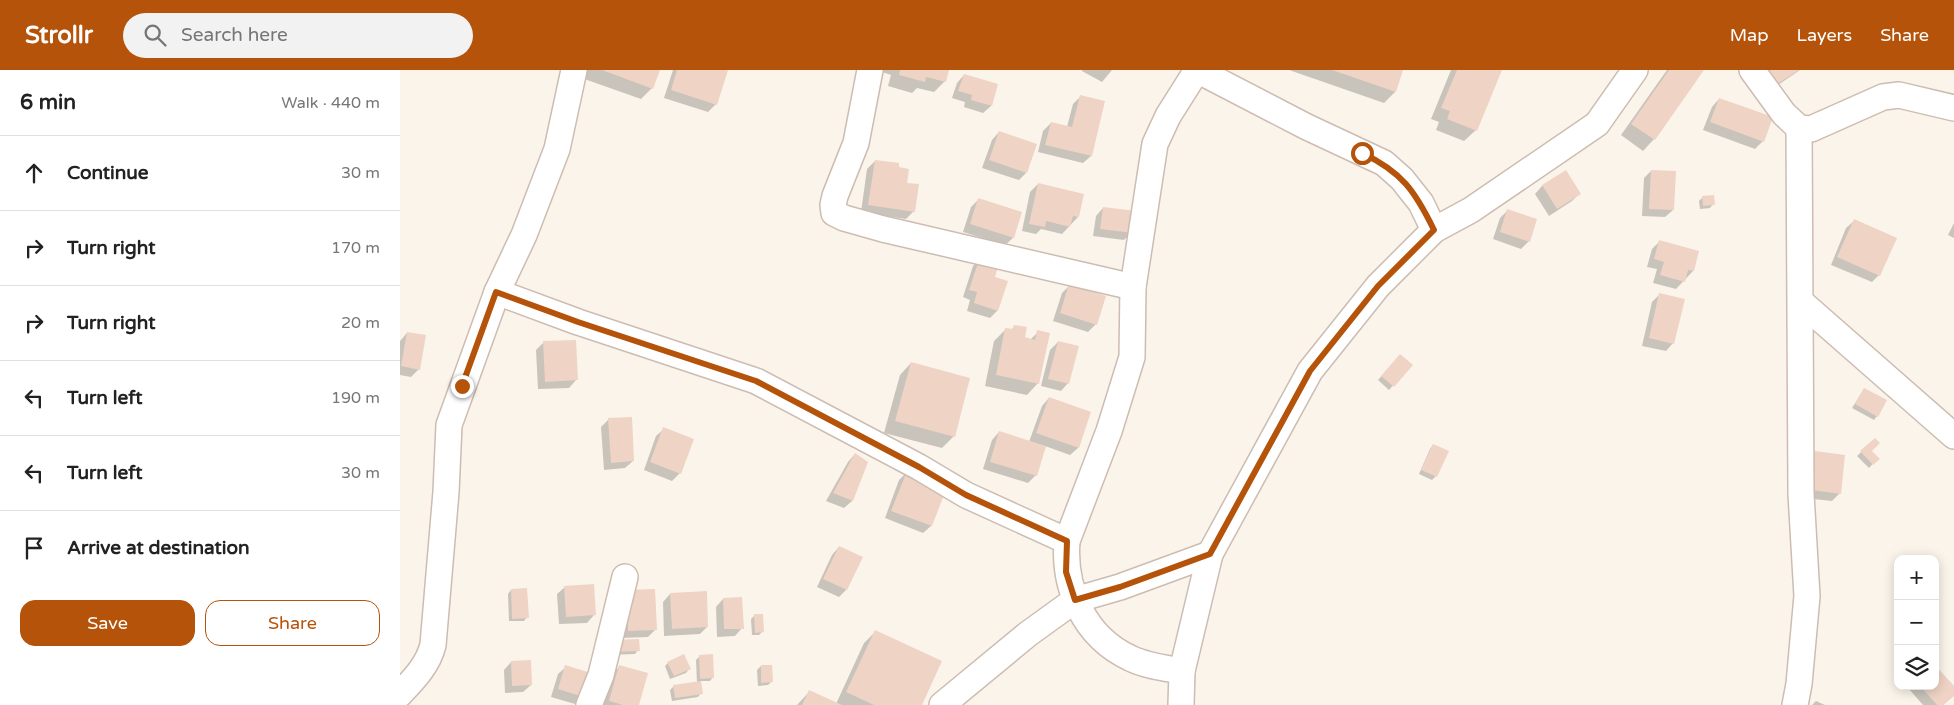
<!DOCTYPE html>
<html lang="en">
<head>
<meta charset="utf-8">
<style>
	:root { --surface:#fff; --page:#f2f2f2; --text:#222; --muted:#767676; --line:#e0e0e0; --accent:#b45309 }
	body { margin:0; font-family:"Varela Round",sans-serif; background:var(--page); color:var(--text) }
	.controls { position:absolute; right:15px; bottom:15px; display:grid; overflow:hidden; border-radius:10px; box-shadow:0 2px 12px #0003 }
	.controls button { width:45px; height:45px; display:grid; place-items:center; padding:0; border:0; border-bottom:1px solid var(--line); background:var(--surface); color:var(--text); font:25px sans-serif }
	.stop { position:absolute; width:15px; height:15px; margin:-11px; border:4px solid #b45309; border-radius:50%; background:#fff }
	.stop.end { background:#b45309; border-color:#fff; box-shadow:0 1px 5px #0008 }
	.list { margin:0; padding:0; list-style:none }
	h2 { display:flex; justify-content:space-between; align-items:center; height:65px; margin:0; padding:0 20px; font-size:21px }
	h2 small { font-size:16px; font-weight:400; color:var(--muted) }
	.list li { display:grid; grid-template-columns:32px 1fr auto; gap:15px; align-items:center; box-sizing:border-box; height:75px; padding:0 20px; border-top:1px solid var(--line) }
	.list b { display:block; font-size:19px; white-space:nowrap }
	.list em { font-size:16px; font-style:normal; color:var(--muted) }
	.actions { display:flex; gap:10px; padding:15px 20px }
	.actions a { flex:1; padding:11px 0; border:1px solid var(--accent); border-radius:15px; text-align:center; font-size:18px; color:var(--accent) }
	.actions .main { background:var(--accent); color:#fff }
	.icon { flex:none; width:28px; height:28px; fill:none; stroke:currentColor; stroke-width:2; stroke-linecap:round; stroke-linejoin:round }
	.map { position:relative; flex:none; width:1554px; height:635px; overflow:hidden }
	header { display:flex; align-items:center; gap:30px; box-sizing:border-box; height:70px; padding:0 25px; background:var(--accent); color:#fff }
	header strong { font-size:24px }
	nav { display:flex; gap:28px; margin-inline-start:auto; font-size:18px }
	.search { width:350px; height:45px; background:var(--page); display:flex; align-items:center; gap:12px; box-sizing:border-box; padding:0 18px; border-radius:28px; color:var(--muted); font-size:19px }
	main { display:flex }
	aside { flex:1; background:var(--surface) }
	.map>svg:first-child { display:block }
	.shadow { fill:#0003 }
	.building { fill:#efd3c4 }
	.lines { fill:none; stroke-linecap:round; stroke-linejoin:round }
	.street-casing { stroke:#cdbcb1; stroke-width:28 }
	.street { stroke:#fff; stroke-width:25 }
	.route { stroke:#b45309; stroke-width:6 }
</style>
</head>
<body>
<header>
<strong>Strollr</strong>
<div class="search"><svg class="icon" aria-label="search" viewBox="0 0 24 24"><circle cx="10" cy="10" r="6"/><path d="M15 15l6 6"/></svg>Search here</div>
<nav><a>Map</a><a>Layers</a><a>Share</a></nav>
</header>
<main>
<aside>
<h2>6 min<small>Walk · 440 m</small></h2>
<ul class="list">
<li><svg class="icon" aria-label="ahead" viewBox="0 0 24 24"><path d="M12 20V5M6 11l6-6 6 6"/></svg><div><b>Continue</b></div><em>30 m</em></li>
<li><svg class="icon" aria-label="right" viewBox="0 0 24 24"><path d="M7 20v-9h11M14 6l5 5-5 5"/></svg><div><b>Turn right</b></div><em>170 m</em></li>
<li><svg class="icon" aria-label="right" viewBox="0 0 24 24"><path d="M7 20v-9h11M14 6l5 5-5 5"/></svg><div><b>Turn right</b></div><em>20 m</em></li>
<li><svg class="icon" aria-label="left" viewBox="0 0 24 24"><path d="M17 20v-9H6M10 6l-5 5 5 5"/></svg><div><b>Turn left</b></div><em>190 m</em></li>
<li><svg class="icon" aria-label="left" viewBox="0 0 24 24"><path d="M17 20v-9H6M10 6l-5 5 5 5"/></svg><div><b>Turn left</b></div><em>30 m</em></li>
<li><svg class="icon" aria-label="arrive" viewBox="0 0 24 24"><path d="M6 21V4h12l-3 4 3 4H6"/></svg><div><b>Arrive at destination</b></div></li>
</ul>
<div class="actions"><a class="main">Save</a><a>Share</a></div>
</aside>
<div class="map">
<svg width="1554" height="635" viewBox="0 0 1554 635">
	<rect width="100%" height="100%" fill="#fbf4ea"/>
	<g class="shadow">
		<path d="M175 0H258L252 18 241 29 173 5Z"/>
		<path d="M273 0H326L316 34 308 42 264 28Z"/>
		<path d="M476 0H548L545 11 534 22 517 18 512 23 488 16 491 5Z"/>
		<path d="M682 0H712L702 12 682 1Z"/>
		<path d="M889 0H1002L995 22 984 33Z"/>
		<path d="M1051 0H1100L1076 60 1064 71 1036 60 1039 52 1031 49Z"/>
		<path d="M1267 0H1303L1254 69 1243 81 1221 65Z"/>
		<path d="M1350 0H1400L1366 23Z"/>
		<path d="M564 5 597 15 591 36 583 43 564 37 565 32 552 28 557 13Z"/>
		<path d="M680 27 703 32 691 86 683 93 638 82 643 61 651 53 667 57 673 34Z"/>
		<path d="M1319 29 1363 71 1355 79 1303 60 1312 37Z"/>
		<path d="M599 62 626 103 619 110 582 98 592 70Z"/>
		<path d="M475 91 505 114 514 141 506 149 461 142 467 99Z"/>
		<path d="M1251 101 1273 140 1265 147 1242 146 1244 108Z"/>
		<path d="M1165 102 1179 124 1172 131 1149 146 1135 124 1142 116Z"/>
		<path d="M638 114 678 147 662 164 641 159 636 164 622 161 630 122Z"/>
		<path d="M1303 127 1313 134 1310 138 1300 139 1299 131Z"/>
		<path d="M579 129 613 168 605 175 563 162 571 137Z"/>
		<path d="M703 138 732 162 724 170 693 166 696 146Z"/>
		<path d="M1107 141 1129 171 1121 179 1093 169 1100 148Z"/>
		<path d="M1454 151 1479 205 1472 212 1431 195 1446 158Z"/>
		<path d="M1554 153V168L1548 165Z"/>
		<path d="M1260 171 1298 182 1293 201 1276 219 1253 213 1257 199 1247 197 1252 179Z"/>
		<path d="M580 189 593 207 607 212 597 241 590 248 567 241 570 230 563 227 573 196Z"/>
		<path d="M669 216 696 254 688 262 653 251 662 223Z"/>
		<path d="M1260 224 1273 273 1266 281 1242 276 1252 232Z"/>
		<path d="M615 256 624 268 630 270 638 262V313L627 325 585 316 594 271 606 259 611 260Z"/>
		<path d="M7 263 19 299 11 307 0 305V271Z"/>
		<path d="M658 272 668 313 661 321 641 316 650 280Z"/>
		<path d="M143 273 176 310 169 318 138 319 136 280Z"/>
		<path d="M997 289 1011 295 989 320 978 310Z"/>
		<path d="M511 293 569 309 553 367 542 378 484 363 500 305Z"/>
		<path d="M1464 319 1477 346 1474 350 1452 338Z"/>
		<path d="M649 328 690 342 678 378 670 385 645 376 636 405 628 413 583 399 592 370 599 362 629 372 642 336Z"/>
		<path d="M209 349 233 391 225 398 204 400 201 357Z"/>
		<path d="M264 359 280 403 272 411 244 400 256 366Z"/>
		<path d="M1475 369 1471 381 1478 388 1469 398 1457 386Z"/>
		<path d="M1033 375 1036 406 1032 410 1019 404 1030 379Z"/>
		<path d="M1416 382 1440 423 1432 431 1404 428 1408 390Z"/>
		<path d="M455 384 467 393 452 431 444 438 426 431 448 392Z"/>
		<path d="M507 402 546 417 531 456 523 463 485 448 499 410Z"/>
		<path d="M439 477 446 520 439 527 417 517 432 485Z"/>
		<path d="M165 517 194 545 187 553 159 554 157 524Z"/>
		<path d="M111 520 127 547 124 551H109L108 524Z"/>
		<path d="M270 524 307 557 300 564 264 566 263 532Z"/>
		<path d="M219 529 256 559 248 567 221 568Z"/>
		<path d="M323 529 342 558 335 566 317 567 316 537Z"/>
		<path d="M355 545 363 561 359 565H352L351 549Z"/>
		<path d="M475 562 520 635H397L409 622 436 634 464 573Z"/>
		<path d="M207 575 238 580 235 584 207 585Z"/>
		<path d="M300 586 313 607 310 611H300L301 623 298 627 272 631 270 620 274 616 297 613 296 590Z"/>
		<path d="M111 592 131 615 123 622 105 623 104 600Z"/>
		<path d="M268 593 289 599 286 603 270 609 265 596Z"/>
		<path d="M220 596 237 635H203L212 604Z"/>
		<path d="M361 596 371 612 368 615 358 616 357 600Z"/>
		<path d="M166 597 183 626 175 634 151 627 158 604Z"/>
		<path d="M1512 616 1554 618V625L1543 635H1523L1509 619Z"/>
		<path d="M1416 631 1425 635H1412Z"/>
	</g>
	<g class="building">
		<path d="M202 0H260L253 19Z"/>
		<path d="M277 0H328L317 35 271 20Z"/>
		<path d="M500 0H549L546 12 526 7 525 12 499 5Z"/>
		<path d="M932 0H1003L996 22Z"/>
		<path d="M1057 0H1102L1077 61 1047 49 1050 41 1041 38Z"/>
		<path d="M1269 0H1304L1255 70 1231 54Z"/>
		<path d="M1363 0H1399L1374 16Z"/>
		<path d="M564 4 598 14 592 36 571 30 572 25 558 21Z"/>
		<path d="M680 25 705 31 692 86 645 75 651 52 672 57Z"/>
		<path d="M1319 28 1373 47 1364 72 1310 52Z"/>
		<path d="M599 61 637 74 627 103 589 90Z"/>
		<path d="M475 90 499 93V97L509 99 507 113 519 114 515 142 468 135Z"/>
		<path d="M1166 100 1181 124 1157 139 1142 115Z"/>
		<path d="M1251 100 1276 101 1274 140 1249 139Z"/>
		<path d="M638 113 684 124 679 147 673 146 670 157 646 151 645 157 629 154Z"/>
		<path d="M1314 125 1315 135 1303 136 1302 126Z"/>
		<path d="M578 128 622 142 614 168 570 154Z"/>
		<path d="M703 137 736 141 733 163 700 159Z"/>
		<path d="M1107 139 1137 149 1130 172 1100 162Z"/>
		<path d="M1454 149 1497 168 1480 206 1437 187Z"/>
		<path d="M1259 170 1299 181 1294 201 1288 200 1285 212 1260 205 1264 192 1254 189Z"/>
		<path d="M580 187 599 193 595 207 608 211 598 241 574 233 577 222 569 220Z"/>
		<path d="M669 214 706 226 697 255 660 243Z"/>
		<path d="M1259 223 1285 229 1274 274 1249 268Z"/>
		<path d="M614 255 627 257 625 267 635 270 637 260 650 263 639 314 596 305 605 258 613 259Z"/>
		<path d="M7 262 26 265 20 300 1 296Z"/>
		<path d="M176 270 178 310 145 312 143 271Z"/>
		<path d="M658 271 679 276 669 314 648 309Z"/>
		<path d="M1000 284 1013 295 994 317 981 306Z"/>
		<path d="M511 292 570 308 555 367 495 351Z"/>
		<path d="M1464 318 1487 330 1478 347 1455 334Z"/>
		<path d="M649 327 691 342 679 378 636 363Z"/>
		<path d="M232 347 234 391 211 393 208 348Z"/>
		<path d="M263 357 294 369 281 404 250 392Z"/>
		<path d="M599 361 646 376 637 406 590 392Z"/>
		<path d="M1475 368 1480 373 1472 381 1480 389 1473 395 1460 381Z"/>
		<path d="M1033 374 1049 381 1037 407 1021 400Z"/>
		<path d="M1415 381 1445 385 1441 424 1411 420Z"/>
		<path d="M455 383 468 392 453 431 433 423Z"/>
		<path d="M507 401 547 417 532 456 491 441Z"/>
		<path d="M439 476 463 487 447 520 423 509Z"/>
		<path d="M194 514 196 545 166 547 164 516Z"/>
		<path d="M127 518 129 548 112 549 111 519Z"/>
		<path d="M255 519 257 560 228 561 227 520Z"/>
		<path d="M307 521 308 557 272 559 270 523Z"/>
		<path d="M342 527 344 559H324L323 528Z"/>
		<path d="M354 544H363L364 562 355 563Z"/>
		<path d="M475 560 542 591 522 635H474L446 622Z"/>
		<path d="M239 569 240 581 210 582V570Z"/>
		<path d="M284 584 291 599 274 606 267 592Z"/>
		<path d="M313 584 314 608 300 609 299 585Z"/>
		<path d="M131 590 132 615 112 616 111 591Z"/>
		<path d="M165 595 191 603 184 627 158 619Z"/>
		<path d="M219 595 248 603 239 635H223L209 631Z"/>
		<path d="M361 595H372L373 612 361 613Z"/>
		<path d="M1535 595 1554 616V626L1543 635H1537L1520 616H1535Z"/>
		<path d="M301 611 303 624 275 628 273 615Z"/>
		<path d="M409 620 442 635H402Z"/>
	</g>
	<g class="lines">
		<defs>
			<g id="street">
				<path d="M470 0 456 73 435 126 433 135 434 143 444 148 483 159 733 217"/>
				<path d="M1352 0 1384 44 1399 58 1411 59 1483 27 1499 25 1554 38"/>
				<path d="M97 222 178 252 356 311 519 397 566 425 667 471"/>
				<path d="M1401 232 1554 366"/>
				<path d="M782 601C765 598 746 596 730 588 685 567 663 519 667 471L709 361 732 287 733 217 755 74 768 46 797 0 907 57 984 93 1002 109 1021 133 1034 160"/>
				<path d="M0 624C14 609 28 595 33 575L46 422 49 355 97 222 124 165 157 79 174 0"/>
				<path d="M189 635 201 605 225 507"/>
				<path d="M542 635 628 564 675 530 720 517 810 484"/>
				<path d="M781 635 782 601 810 484 910 301 978 216 1034 160 1071 140 1197 54 1235 0"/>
				<path d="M1395 635 1399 614 1407 526 1401 424 1399 58"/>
			</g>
		</defs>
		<use href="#street" class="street-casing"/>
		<use href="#street" class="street"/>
	</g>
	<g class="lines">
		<path class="route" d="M62 316 96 222 178 252 356 311 519 397 566 425 667 471 666 502 675 530 720 517 810 484 910 301 978 216 1034 160C1015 121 1002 102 962 83"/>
	</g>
</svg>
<div class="controls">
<button>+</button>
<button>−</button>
<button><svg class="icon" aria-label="layers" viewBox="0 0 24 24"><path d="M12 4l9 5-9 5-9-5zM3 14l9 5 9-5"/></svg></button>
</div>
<div class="stop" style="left:962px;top:83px"></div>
<div class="stop end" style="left:62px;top:316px"></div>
</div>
</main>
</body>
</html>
